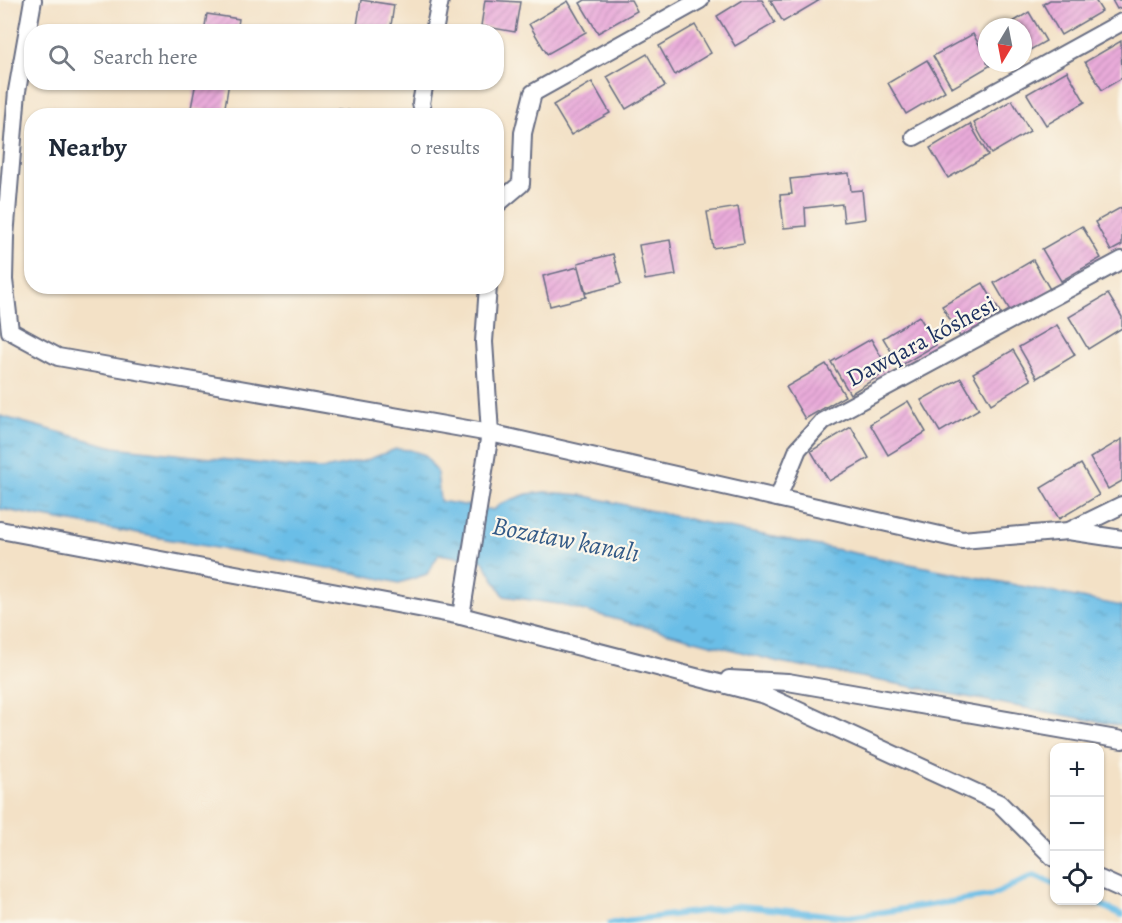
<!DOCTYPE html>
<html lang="en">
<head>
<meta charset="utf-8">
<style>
	:root { --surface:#fff; --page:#f6f6f7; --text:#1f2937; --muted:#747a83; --line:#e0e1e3 }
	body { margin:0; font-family:Alegreya,serif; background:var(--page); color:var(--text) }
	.controls { position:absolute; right:18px; bottom:18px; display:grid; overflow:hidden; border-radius:12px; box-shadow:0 2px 4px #0004 }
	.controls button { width:54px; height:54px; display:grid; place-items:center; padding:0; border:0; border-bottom:2px solid var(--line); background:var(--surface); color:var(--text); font:30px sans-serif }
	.compass { position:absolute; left:978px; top:18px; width:54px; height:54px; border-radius:50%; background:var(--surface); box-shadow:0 2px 4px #0004; rotate:190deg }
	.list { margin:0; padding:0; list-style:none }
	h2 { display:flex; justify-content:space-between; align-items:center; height:78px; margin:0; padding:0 24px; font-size:26px }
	h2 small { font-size:20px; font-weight:400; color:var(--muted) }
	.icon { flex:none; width:33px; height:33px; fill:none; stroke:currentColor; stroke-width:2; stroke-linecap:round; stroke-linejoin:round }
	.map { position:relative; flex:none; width:1122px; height:923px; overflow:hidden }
	.search { position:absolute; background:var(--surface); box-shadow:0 2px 4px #0004; left:24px; top:24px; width:480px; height:66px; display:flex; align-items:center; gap:15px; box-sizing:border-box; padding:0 21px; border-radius:24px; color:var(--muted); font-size:22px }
	.panel { position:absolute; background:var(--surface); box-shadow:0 2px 4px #0004; left:24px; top:108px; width:480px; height:186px; border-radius:24px }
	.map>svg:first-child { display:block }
	.water { fill:url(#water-ripples); stroke:#4376a2; stroke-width:1.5 }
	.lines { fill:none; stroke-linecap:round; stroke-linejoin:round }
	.stream { stroke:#6bbee7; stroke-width:6 }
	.building { fill:url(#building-hatch) }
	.street-casing { stroke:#676d82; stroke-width:20 }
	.street { stroke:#fff; stroke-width:16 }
	.labels { text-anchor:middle; stroke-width:4.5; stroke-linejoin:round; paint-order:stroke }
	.street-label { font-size:24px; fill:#1b2f5e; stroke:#fbf7ec }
	.water-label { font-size:26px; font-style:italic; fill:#335a87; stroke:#fbf7ec }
</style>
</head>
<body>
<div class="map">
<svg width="1122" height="923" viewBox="0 0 1122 923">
	<defs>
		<pattern id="water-ripples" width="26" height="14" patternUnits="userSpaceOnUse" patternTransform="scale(1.5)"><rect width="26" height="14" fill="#6bbee7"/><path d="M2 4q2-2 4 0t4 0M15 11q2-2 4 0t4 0" fill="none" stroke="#579bbe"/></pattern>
		<pattern id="building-hatch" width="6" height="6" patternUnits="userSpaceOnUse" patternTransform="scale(1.5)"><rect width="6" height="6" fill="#e9abd9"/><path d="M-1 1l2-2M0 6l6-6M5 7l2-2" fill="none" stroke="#c793bd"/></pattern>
	</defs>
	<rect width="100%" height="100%" fill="#fbf7ec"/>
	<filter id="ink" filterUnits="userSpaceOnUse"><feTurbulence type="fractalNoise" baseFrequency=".0167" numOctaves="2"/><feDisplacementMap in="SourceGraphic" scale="12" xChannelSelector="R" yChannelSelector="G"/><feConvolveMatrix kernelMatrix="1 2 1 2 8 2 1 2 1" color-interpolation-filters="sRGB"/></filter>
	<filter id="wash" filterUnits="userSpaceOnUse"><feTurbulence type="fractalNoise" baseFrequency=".008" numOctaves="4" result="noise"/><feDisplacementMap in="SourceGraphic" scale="24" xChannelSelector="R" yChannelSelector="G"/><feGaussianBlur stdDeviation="1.35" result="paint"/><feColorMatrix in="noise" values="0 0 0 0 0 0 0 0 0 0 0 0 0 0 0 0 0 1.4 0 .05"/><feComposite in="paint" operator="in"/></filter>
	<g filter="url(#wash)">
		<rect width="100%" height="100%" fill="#f3e1c6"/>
		<path class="water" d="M0 416 114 447 300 468 324 469 364 461 396 449 410 450 425 455 437 472 440 501 494 510 500 504 527 494 545 492 581 495 728 528 1122 606V726L779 662 558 604 504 596 483 561 439 554 427 574 399 583 355 573 0 509Z"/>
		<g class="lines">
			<g class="stream">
				<path d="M1090 900 1122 915"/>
				<path d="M610 923 741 906 849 917 990 896 1034 875 1054 884"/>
			</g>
		</g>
		<g id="blocks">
			<g class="building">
				<path d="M361 0 394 5 390 32H356Z"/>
				<path d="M485 0 520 2 515 32 481 26Z"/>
				<path d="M585 0H631L637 11 598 33 580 3Z"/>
				<path d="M743 0H762L775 23 735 46 717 16Z"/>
				<path d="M770 0H820L783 22Z"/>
				<path d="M1050 0H1095L1102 11 1061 35 1043 4Z"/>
				<path d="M1112 0H1122V7L1117 9Z"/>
				<path d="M568 1 586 32 547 54 529 24Z"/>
				<path d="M1029 12 1046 41 1023 54V27H1005Z"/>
				<path d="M207 14 239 19 237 32H204Z"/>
				<path d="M695 25 711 53 675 75 659 46Z"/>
				<path d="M973 34 987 58V63L991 65 952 88 933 56Z"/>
				<path d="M1121 41 1122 78 1102 90 1085 62Z"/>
				<path d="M647 54 665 86 626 109 607 77Z"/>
				<path d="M927 60 945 91 906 114 888 83Z"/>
				<path d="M1067 71 1085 102 1046 125 1027 94Z"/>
				<path d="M196 82H229L224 113 191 108Z"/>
				<path d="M592 82 610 113 571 135 553 105Z"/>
				<path d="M1012 100 1030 131 991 154 974 123Z"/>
				<path d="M339 109 371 114V116H338Z"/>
				<path d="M970 124 988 155 948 178 930 148Z"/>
				<path d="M849 173 851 191 862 190 865 219 844 222 842 204 823 206 805 208 806 226 784 228 780 195 792 194 790 179Z"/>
				<path d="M738 207 744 243 713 248 707 212Z"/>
				<path d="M1122 207V245L1111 251 1095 222Z"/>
				<path d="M1082 226 1101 258 1061 281 1042 249Z"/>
				<path d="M670 240 676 275 645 280 639 245Z"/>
				<path d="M613 254 621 284 586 293 578 263Z"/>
				<path d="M1033 260 1051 291 1012 314 994 283Z"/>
				<path d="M578 267 586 297 550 306 543 276Z"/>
				<path d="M983 283 1001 314 960 337 942 306Z"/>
				<path d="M1108 294 1122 317V328L1088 349 1069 317Z"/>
				<path d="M919 316 936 345 900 366 883 338Z"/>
				<path d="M1057 325 1075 355 1037 378 1019 347Z"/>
				<path d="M871 339 889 370 850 394 831 362Z"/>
				<path d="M1013 350 1031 380 991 404 973 373Z"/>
				<path d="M826 364 845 396 805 419 786 387Z"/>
				<path d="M961 378 979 409 940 432 921 400Z"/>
				<path d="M908 401 926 432 888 455 870 424Z"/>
				<path d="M851 427 869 458 829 481 811 451Z"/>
				<path d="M1122 439V481L1108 489 1090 458Z"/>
				<path d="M1081 464 1099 495 1059 519 1041 488Z"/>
			</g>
		</g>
	</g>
	<g filter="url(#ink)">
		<use href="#blocks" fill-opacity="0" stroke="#676d82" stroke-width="1.5"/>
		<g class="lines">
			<defs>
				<g id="street">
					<path d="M33 0 17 91 5 237 4 280 10 331 58 357 490 433 962 540 1068 531 1122 539"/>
					<path d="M434 32 440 0"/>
					<path d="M424 116 421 103 425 82"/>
					<path d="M914 137 1122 22"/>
					<path d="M496 205 521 184 523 133 533 93 700 0"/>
					<path d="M778 498 798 449 823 421 1122 260"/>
					<path d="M0 530 461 616 765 695 999 803 1054 858"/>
					<path d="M1069 531 1122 505"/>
					<path d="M461 616 490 433 484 342 488 286"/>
					<path d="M729 679 788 682 1122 740"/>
					<path d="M1100 879 1122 889"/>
				</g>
			</defs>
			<use href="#street" class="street-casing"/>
			<use href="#street" class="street"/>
		</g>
	</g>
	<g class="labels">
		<g class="street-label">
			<text transform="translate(921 341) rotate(-28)" y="8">Dawqara kóshesi</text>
		</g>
		<g class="water-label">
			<text transform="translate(566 539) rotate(11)" y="9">Bozataw kanalı</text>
		</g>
	</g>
</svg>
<div class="controls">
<button>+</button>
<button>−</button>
<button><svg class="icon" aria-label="locate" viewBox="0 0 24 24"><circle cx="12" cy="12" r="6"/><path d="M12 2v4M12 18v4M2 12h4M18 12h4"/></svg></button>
</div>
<svg class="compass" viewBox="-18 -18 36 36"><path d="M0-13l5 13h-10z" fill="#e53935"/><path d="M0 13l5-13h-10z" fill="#747a83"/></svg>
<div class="search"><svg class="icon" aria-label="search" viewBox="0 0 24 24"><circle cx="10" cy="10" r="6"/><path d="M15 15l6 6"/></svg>Search here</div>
<section class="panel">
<h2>Nearby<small>0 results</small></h2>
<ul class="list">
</ul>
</section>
</div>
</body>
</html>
